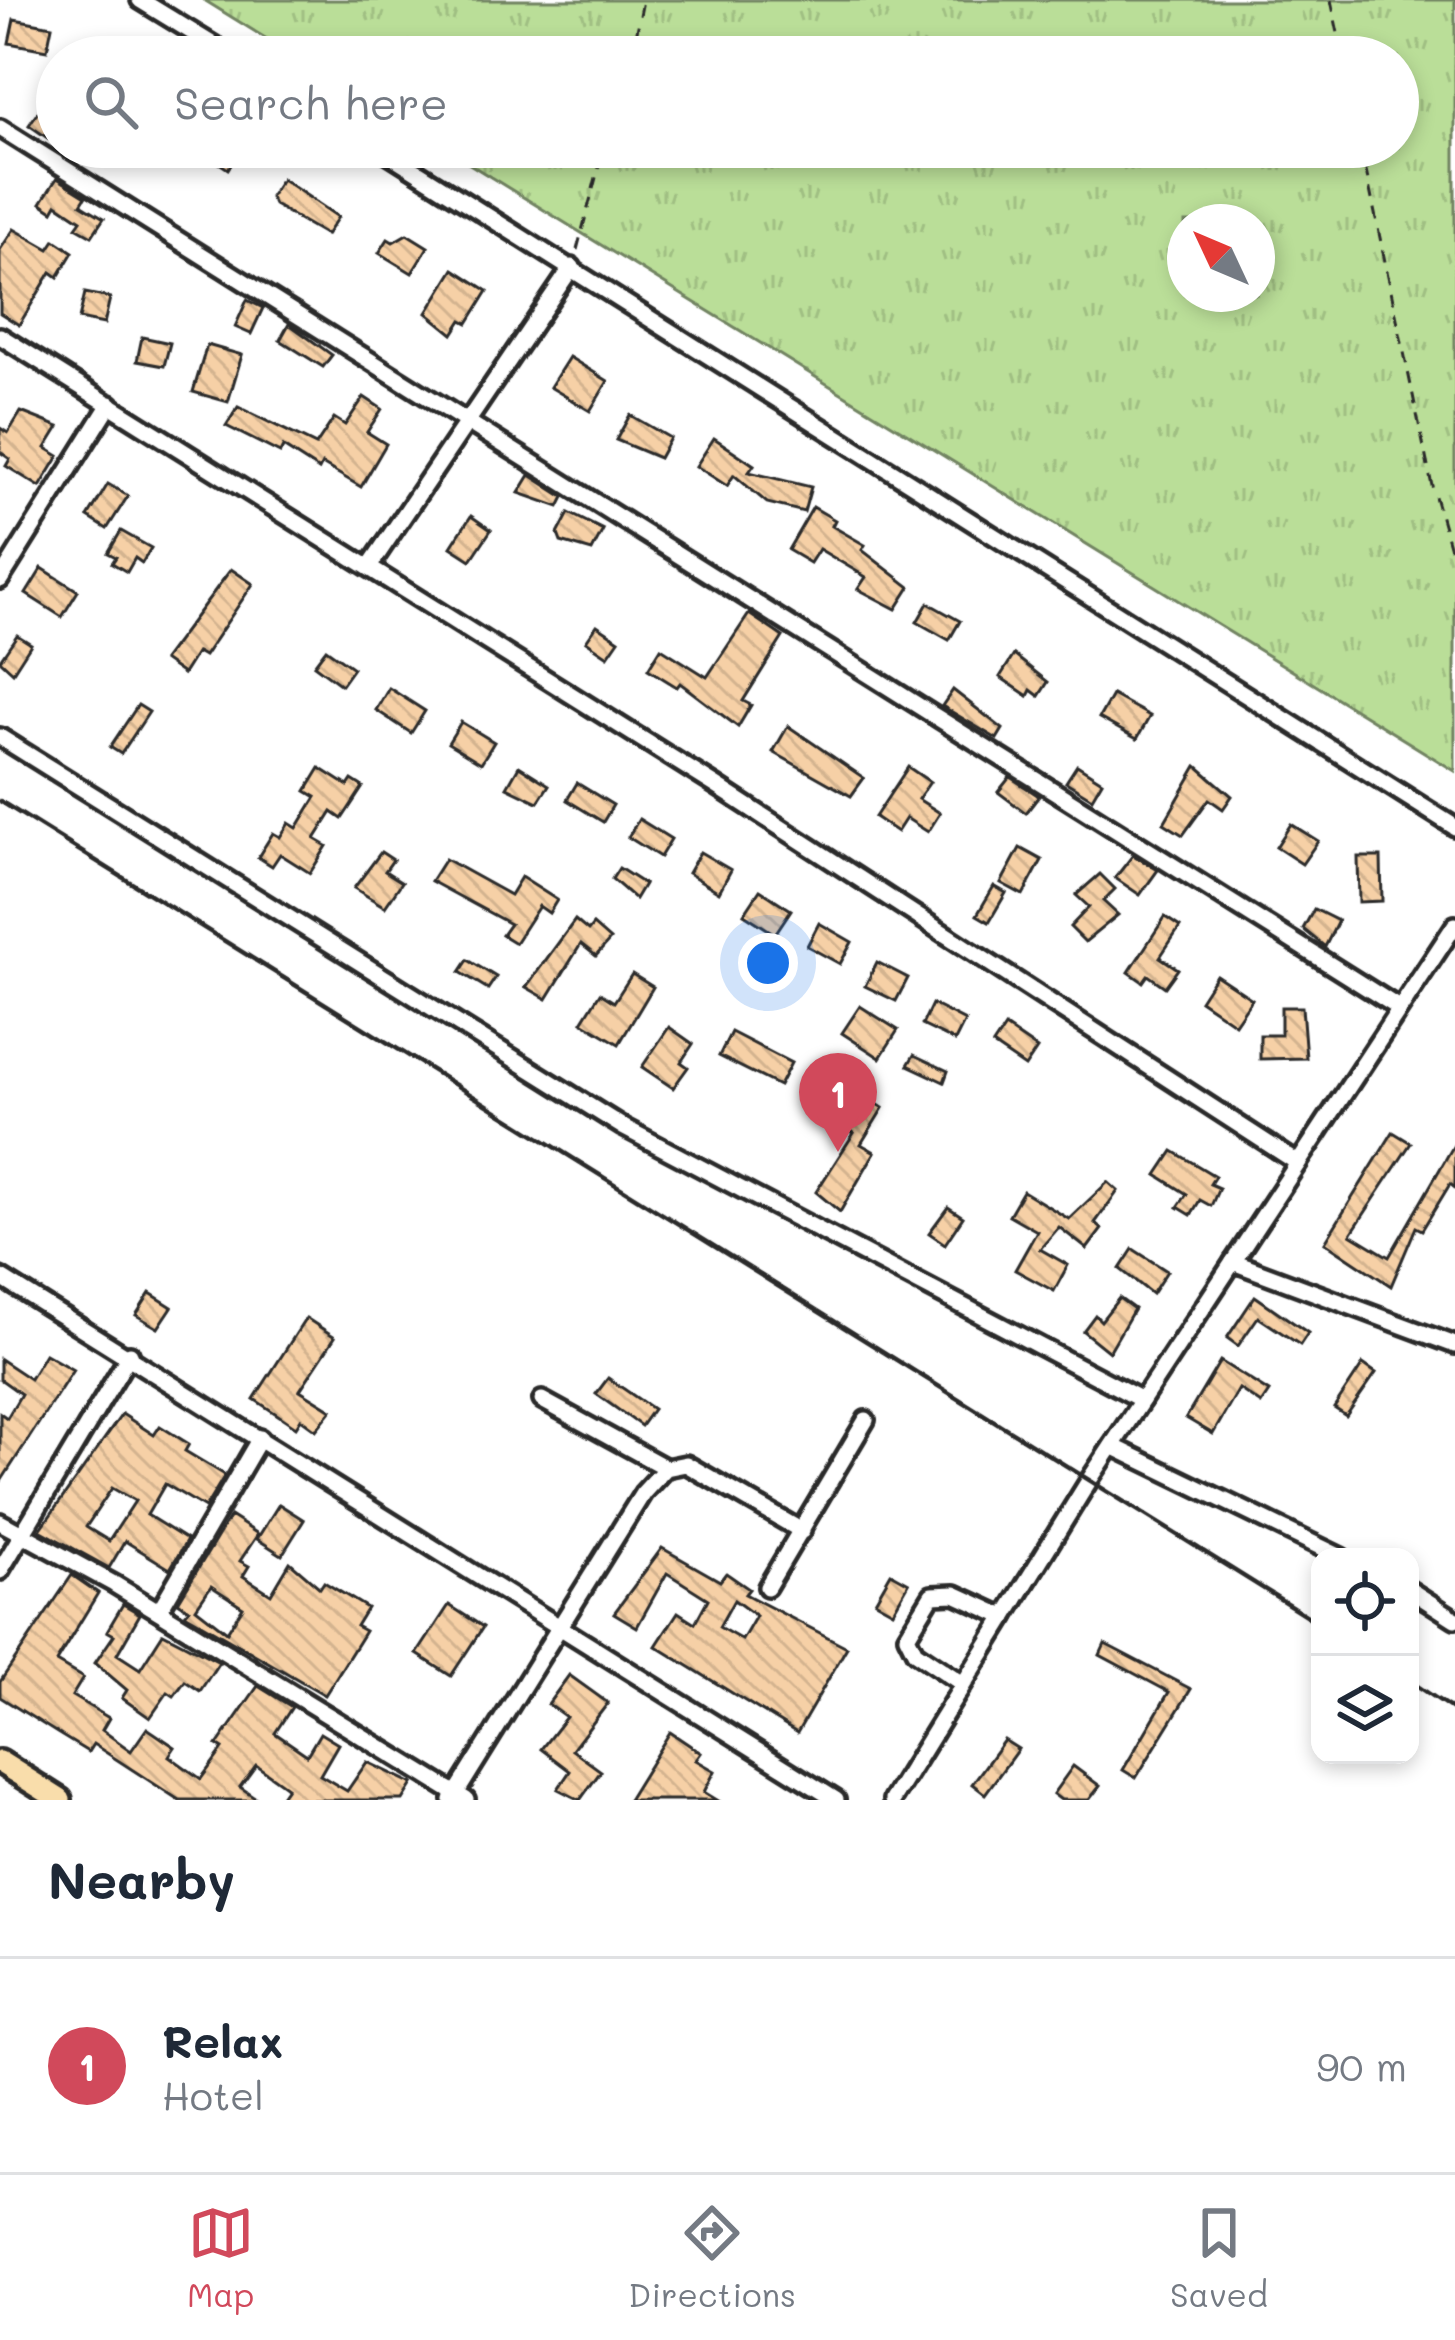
<!DOCTYPE html>
<html lang="en">
<head>
<meta charset="utf-8">
<style>
	:root { --surface:#fff; --page:#f6f6f7; --text:#1f2937; --muted:#747a83; --line:#e0e1e3; --accent:#d1495b }
	body { margin:0; font-family:Mali,sans-serif; background:var(--page); color:var(--text) }
	.controls { position:absolute; right:36px; bottom:36px; display:grid; overflow:hidden; border-radius:24px; box-shadow:0 6px 18px #0003 }
	.controls button { width:108px; height:108px; display:grid; place-items:center; padding:0; border:0; border-bottom:3px solid var(--line); background:var(--surface); color:var(--text); font:60px sans-serif }
	.compass { position:absolute; left:1167px; top:204px; width:108px; height:108px; border-radius:50%; background:var(--surface); box-shadow:0 6px 18px #0003; rotate:314deg }
	.you { position:absolute; left:768px; top:963px; width:42px; height:42px; margin:-30px; border:9px solid #fff; border-radius:50%; background:#1a73e8; box-shadow:0 0 0 18px #1a73e833 }
	.badge { display:grid; place-items:center; width:78px; height:78px; border-radius:50%; background:var(--accent); color:#fff; font-size:39px; font-weight:700 }
	.pin { position:absolute; translate:-50% -99px; filter:drop-shadow(0 3px 6px #0008) }
	.pin::after { content:''; position:absolute; top:63px; width:42px; height:36px; background:inherit; clip-path:polygon(0 0,100% 0,50% 100%) }
	.list { margin:0; padding:0; list-style:none }
	h2 { display:flex; justify-content:space-between; align-items:center; height:156px; margin:0; padding:0 48px; font-size:51px }
	h2 small { font-size:39px; font-weight:400; color:var(--muted) }
	.list li { display:grid; grid-template-columns:78px 1fr auto; gap:36px; align-items:center; box-sizing:border-box; height:216px; padding:0 48px; border-top:3px solid var(--line) }
	.list b { display:block; font-size:45px; white-space:nowrap }
	.list p { margin:0; font-size:39px; white-space:nowrap; color:var(--muted) }
	.list em { font-size:39px; font-style:normal; color:var(--muted) }
	.icon { flex:none; width:66px; height:66px; fill:none; stroke:currentColor; stroke-width:2; stroke-linecap:round; stroke-linejoin:round }
	.map { position:relative; flex:none; width:1455px; height:1800px; overflow:hidden }
	.search { position:absolute; background:var(--surface); box-shadow:0 6px 18px #0003; left:36px; right:36px; top:36px; height:132px; display:flex; align-items:center; gap:30px; box-sizing:border-box; padding:0 42px; border-radius:66px; color:var(--muted); font-size:45px }
	.sheet { height:372px; background:var(--surface) }
	nav { display:flex; justify-content:space-around; align-items:center; box-sizing:border-box; height:168px; border-top:3px solid var(--line); background:var(--surface); font-size:33px; color:var(--muted) }
	nav a { display:grid; justify-items:center; gap:6px }
	nav .on { color:var(--accent) }
	.map>svg:first-child { display:block }
	.grass { fill:url(#grass-tufts); stroke:#728462; stroke-width:3; fill-rule:evenodd }
	.building { fill:url(#building-back-hatch); stroke:#2b2b2b; stroke-width:3; fill-rule:evenodd }
	.lines { fill:none; stroke-linecap:round; stroke-linejoin:round }
	.minor-casing { stroke:#2b2b2b; stroke-width:24 }
	.highway-casing { stroke:#2b2b2b; stroke-width:30 }
	.path { stroke:#2b2b2b; stroke-width:3; stroke-dasharray:12 9; stroke-linecap:butt }
	.minor { stroke:#fff; stroke-width:15 }
	.highway { stroke:#f9ddab; stroke-width:21 }
	.rail { stroke:#2b2b2b; stroke-width:4.5 }
</style>
</head>
<body>
<div class="map">
<svg width="1455" height="1800" viewBox="0 0 1455 1800">
	<defs>
		<pattern id="grass-tufts" width="24" height="20" patternUnits="userSpaceOnUse" patternTransform="scale(3)"><rect width="24" height="20" fill="#bade98"/><path d="M3 7l-1-3M5 7V3M7 7l1-3M15 17l-1-3M17 17v-4M19 17l1-3" fill="none" stroke="#a0bf83"/></pattern>
		<pattern id="building-back-hatch" width="6" height="6" patternUnits="userSpaceOnUse" patternTransform="scale(3)"><rect width="6" height="6" fill="#f6d0a6"/><path d="M-1 5l2 2M0 0l6 6M5-1l2 2" fill="none" stroke="#d3b38f"/></pattern>
	</defs>
	<rect width="100%" height="100%" fill="#fff"/>
	<filter id="ink" filterUnits="userSpaceOnUse"><feTurbulence type="fractalNoise" baseFrequency=".00833" numOctaves="2"/><feDisplacementMap in="SourceGraphic" scale="24" xChannelSelector="R" yChannelSelector="G"/><feConvolveMatrix kernelMatrix="1 2 1 2 8 2 1 2 1" color-interpolation-filters="sRGB"/></filter>
	<g filter="url(#ink)">
		<path class="grass" d="M204 0H1455V771L442 147H1398V57H296ZM1185 222H1257V294H1185Z"/>
		<g class="building">
			<path d="M14 19 52 26 47 50 9 43Z"/>
			<path d="M40 109 57 121 49 139 29 125Z"/>
			<path d="M195 147H242L228 169Z"/>
			<path d="M57 178 86 196 81 204 104 218 92 236 76 227 81 220 57 204 53 211 41 203Z"/>
			<path d="M282 179 338 217 326 235 274 205 270 197Z"/>
			<path d="M14 229 49 249 55 240 73 252 58 277 51 272 19 325 0 313V250Z"/>
			<path d="M407 234 428 247 412 273 379 253 388 239 393 242Z"/>
			<path d="M454 269 488 291 468 323 462 320 453 334 427 313Z"/>
			<path d="M85 293 110 298 104 324 79 319Z"/>
			<path d="M247 300 263 308 251 334 235 327Z"/>
			<path d="M289 324 332 355 323 367 280 340Z"/>
			<path d="M142 337 170 343 164 366 137 361Z"/>
			<path d="M207 345 242 355 228 402 193 392Z"/>
			<path d="M569 357 608 381 590 411 550 387Z"/>
			<path d="M364 397 382 409 367 432 386 444 361 487 322 464 319 470 283 447 280 453 226 426 238 407 316 445 334 418 345 425Z"/>
			<path d="M21 412 59 427 46 448 59 456 40 487 6 466 10 459 0 452V428L8 433Z"/>
			<path d="M630 415 670 438 659 458 616 440Z"/>
			<path d="M714 438 754 465 749 472 811 487 804 512 767 503 734 475 727 486 696 466Z"/>
			<path d="M530 475 564 497 559 507 519 493Z"/>
			<path d="M108 484 128 496 107 529 88 517Z"/>
			<path d="M813 507 835 520 832 526 865 545 862 550 910 587 896 609 858 589 866 577 819 549 810 563 788 550Z"/>
			<path d="M569 513 603 530 592 551 561 542 558 534Z"/>
			<path d="M471 516 491 530 471 560 451 547Z"/>
			<path d="M121 531 151 548 142 563 135 558 127 572 112 563 116 557 108 553Z"/>
			<path d="M42 568 78 591 62 617 26 594Z"/>
			<path d="M231 569 253 584 204 656 197 652 183 674 163 660Z"/>
			<path d="M928 603 960 621 949 640 917 622Z"/>
			<path d="M749 614 783 637 743 701 751 705 738 727 680 683 677 687 648 669 661 648 707 677Z"/>
			<path d="M597 625 619 640 608 656 586 641Z"/>
			<path d="M17 635 31 644 13 672 0 660Z"/>
			<path d="M326 649 353 668 341 685 314 665Z"/>
			<path d="M1014 655 1048 682 1039 696 1031 690 1028 696 1000 677Z"/>
			<path d="M389 688 425 711 411 733 376 710Z"/>
			<path d="M953 690 1003 729 997 739 942 706Z"/>
			<path d="M1112 695 1150 716 1137 739 1099 718Z"/>
			<path d="M138 705 149 712 121 754 110 747Z"/>
			<path d="M461 722 494 742 481 763 448 743Z"/>
			<path d="M788 726 864 778 851 796 773 752Z"/>
			<path d="M1077 765 1102 781 1092 798 1066 782Z"/>
			<path d="M519 766 549 785 538 802 507 787Z"/>
			<path d="M1197 766 1232 796 1223 809 1209 799 1183 835 1164 823Z"/>
			<path d="M908 767 930 782 918 799 940 813 928 832 906 818 897 832 875 817Z"/>
			<path d="M320 768 348 786 352 780 363 787 342 819 332 812 315 839 327 846 310 873 280 854 272 866 258 857 273 833 280 837 289 823 297 828 316 797 306 791Z"/>
			<path d="M1010 777 1039 796 1026 813 998 792Z"/>
			<path d="M577 783 613 805 603 822 567 800Z"/>
			<path d="M639 819 671 839 660 857 628 837Z"/>
			<path d="M1291 824 1318 841 1302 864 1276 847Z"/>
			<path d="M1020 848 1042 860 1023 895 1001 883Z"/>
			<path d="M381 852 393 860 385 871 402 882 385 907 354 888Z"/>
			<path d="M700 852 731 870 719 892 688 873Z"/>
			<path d="M1133 855 1158 870 1140 895 1115 878Z"/>
			<path d="M1358 857H1381L1382 901 1359 902Z"/>
			<path d="M445 859 510 895 521 877 557 900 549 913 539 906 515 943 502 935 510 924 431 881Z"/>
			<path d="M619 868 644 884 635 899 612 879Z"/>
			<path d="M1100 874 1115 889 1103 901 1118 915 1085 942 1070 927 1089 907 1076 895Z"/>
			<path d="M994 886 1006 893 989 922 977 915Z"/>
			<path d="M760 890 791 910 775 934 744 914Z"/>
			<path d="M1314 909 1338 921 1325 947 1303 929Z"/>
			<path d="M1165 917 1180 927 1160 957 1178 969 1165 987 1148 975 1143 982 1129 972Z"/>
			<path d="M575 920 588 931 593 925 610 940 596 956 581 944 547 999 526 987Z"/>
			<path d="M819 923 852 942 840 964 807 946Z"/>
			<path d="M468 960 496 977 488 989 460 972Z"/>
			<path d="M877 962 908 978 896 1001 865 986Z"/>
			<path d="M632 974 653 987 619 1044 582 1022 600 993 614 1002Z"/>
			<path d="M1216 975 1252 999 1235 1024 1200 1000Z"/>
			<path d="M932 1004 965 1021 955 1041 922 1025Z"/>
			<path d="M860 1006 898 1030 880 1058 842 1033Z"/>
			<path d="M1281 1007H1302L1306 1058 1260 1059V1035H1281Z"/>
			<path d="M669 1027 693 1044 681 1062 688 1067 673 1088 642 1067Z"/>
			<path d="M1005 1027 1037 1049 1025 1067 993 1045Z"/>
			<path d="M731 1032 791 1063 779 1086 719 1056Z"/>
			<path d="M914 1055 948 1071 944 1082 908 1065Z"/>
			<path d="M856 1090 883 1108 861 1144 875 1152 840 1212 816 1192 854 1133 835 1120Z"/>
			<path d="M1393 1132 1411 1143 1351 1234 1389 1257 1455 1143V1188L1450 1184 1422 1230 1416 1227 1391 1286 1325 1242Z"/>
			<path d="M1173 1151 1215 1176 1210 1184 1219 1188 1211 1206 1200 1200 1191 1215 1178 1207 1187 1194 1157 1175Z"/>
			<path d="M1108 1182 1118 1191 1095 1223 1102 1229 1087 1249 1059 1227 1040 1249 1068 1265 1054 1291 1015 1270 1037 1231 1009 1215 1023 1191 1069 1219Z"/>
			<path d="M948 1207 963 1217 945 1244 929 1233Z"/>
			<path d="M1133 1249 1167 1271 1152 1294 1120 1269Z"/>
			<path d="M150 1293 172 1307 158 1328 136 1315Z"/>
			<path d="M1255 1296 1308 1333 1300 1345 1258 1317 1238 1346 1227 1338Z"/>
			<path d="M1119 1298 1134 1309 1109 1352 1083 1331 1095 1315 1101 1321Z"/>
			<path d="M306 1318 335 1337 300 1390 332 1410 316 1430 301 1419 296 1427 254 1399Z"/>
			<path d="M45 1354 73 1370 0 1483V1413L7 1418 21 1394 0 1379V1359L30 1379Z"/>
			<path d="M1220 1361 1269 1392 1261 1404 1239 1389 1213 1434 1186 1418Z"/>
			<path d="M1363 1364 1376 1373 1346 1416 1334 1408Z"/>
			<path d="M608 1378 653 1409 641 1426 596 1394Z"/>
			<path d="M122 1414 154 1435 160 1426 189 1444 185 1451 225 1475 205 1508 165 1484 147 1515 187 1540 170 1569 125 1541 109 1568 40 1530ZM112 1488 135 1501 109 1541 86 1527Z"/>
			<path d="M279 1504 304 1520 282 1555 257 1539Z"/>
			<path d="M230 1516 258 1534 240 1561 249 1566 243 1576 271 1594 290 1562 320 1588 324 1582 367 1608 356 1626 365 1631 325 1695 185 1614 189 1609 178 1602ZM211 1586 243 1607 227 1632 196 1608Z"/>
			<path d="M662 1548 720 1581 726 1573 749 1589 745 1594 847 1647 797 1733 656 1646 678 1612 695 1623 708 1599 667 1573 637 1627 614 1613ZM734 1600 756 1616 742 1640 719 1627Z"/>
			<path d="M891 1573 909 1583 893 1611 875 1601Z"/>
			<path d="M72 1575 98 1593 56 1662 83 1678 72 1696 109 1718 102 1730 131 1751 147 1728 175 1747 169 1756 201 1779 223 1749 217 1745 258 1686 292 1707 275 1733 307 1755 320 1733 338 1744 320 1775 347 1791 367 1762 413 1784 403 1800H278L287 1787 256 1765 240 1787 259 1800H179L93 1744 88 1752 57 1733 0 1697V1682Z"/>
			<path d="M123 1604 140 1614 117 1654 140 1669 163 1633 219 1662 200 1691 185 1681 174 1696 168 1692 150 1718 122 1698 127 1690 95 1663 114 1635 107 1631Z"/>
			<path d="M449 1605 483 1627 451 1676 417 1654Z"/>
			<path d="M1105 1644 1191 1689 1136 1778 1123 1770 1169 1692 1100 1655Z"/>
			<path d="M569 1675 608 1703 572 1750 601 1771 580 1800 558 1789 570 1771 541 1749 566 1717 548 1704Z"/>
			<path d="M670 1732 701 1753 696 1760 715 1771 704 1792 717 1800H628Z"/>
			<path d="M1004 1740 1018 1749 985 1794 972 1784Z"/>
			<path d="M1073 1766 1100 1786 1089 1800H1061L1053 1794Z"/>
		</g>
		<g class="lines">
			<defs>
				<g id="minor">
					<path d="M140 0 233 57"/>
					<path d="M0 128 1399 1008"/>
					<path d="M378 147 1455 827"/>
					<path d="M0 336 715 785 1298 1163"/>
					<path d="M369 567 572 267"/>
					<path d="M0 580 110 404"/>
					<path d="M0 737 623 1127 1142 1400"/>
					<path d="M1233 1262 1455 1345"/>
					<path d="M0 1277 836 1800"/>
					<path d="M542 1400 666 1468"/>
					<path d="M1112 1446 1341 1557"/>
					<path d="M0 1522 114 1584 466 1800"/>
					<path d="M0 1571 130 1354"/>
					<path d="M767 1587 866 1420"/>
					<path d="M1410 1590 1455 1619"/>
					<path d="M159 1611 260 1438"/>
					<path d="M963 1684 915 1652 907 1636 932 1595 955 1594 1005 1617"/>
					<path d="M452 1800 643 1493 666 1468 686 1464 802 1531"/>
					<path d="M892 1800 1090 1479 1455 925"/>
				</g>
				<path id="highway" d="M0 1762 60 1800"/>
			</defs>
			<use href="#minor" class="minor-casing"/>
			<use href="#highway" class="highway-casing"/>
			<g class="path">
				<path d="M1331 0 1343 57"/>
				<path d="M632 57 643 0"/>
				<path d="M1361 147 1432 486 1455 566"/>
				<path d="M577 250 604 147"/>
			</g>
			<use href="#minor" class="minor"/>
			<use href="#highway" class="highway"/>
			<g class="rail">
				<path d="M0 801 1320 1624"/>
				<path d="M1410 1681 1455 1711"/>
			</g>
		</g>
	</g>
</svg>
<div class="controls">
<button><svg class="icon" aria-label="locate" viewBox="0 0 24 24"><circle cx="12" cy="12" r="6"/><path d="M12 2v4M12 18v4M2 12h4M18 12h4"/></svg></button>
<button><svg class="icon" aria-label="layers" viewBox="0 0 24 24"><path d="M12 4l9 5-9 5-9-5zM3 14l9 5 9-5"/></svg></button>
</div>
<svg class="compass" viewBox="-18 -18 36 36"><path d="M0-13l5 13h-10z" fill="#e53935"/><path d="M0 13l5-13h-10z" fill="#747a83"/></svg>
<div class="you"></div>
<div class="pin badge" style="left:838px;top:1152px">1</div>
<div class="search"><svg class="icon" aria-label="search" viewBox="0 0 24 24"><circle cx="10" cy="10" r="6"/><path d="M15 15l6 6"/></svg>Search here</div>
</div>
<section class="sheet">
<h2>Nearby<small></small></h2>
<ul class="list">
<li><span class="badge">1</span><div><b>Relax</b><p>Hotel</p></div><em>90 m</em></li>
</ul>
</section>
<nav>
<a class="on"><svg class="icon" aria-label="map" viewBox="0 0 24 24"><path d="M3 6l6-2 6 2 6-2v14l-6 2-6-2-6 2zM9 4v14M15 6v14"/></svg>Map</a>
<a><svg class="icon" aria-label="directions" viewBox="0 0 24 24"><path d="M12 3l9 9-9 9-9-9zM9 14v-3h6M13 9l2 2-2 2"/></svg>Directions</a>
<a><svg class="icon" aria-label="saved" viewBox="0 0 24 24"><path d="M7 4h10v16l-5-4-5 4z"/></svg>Saved</a>
</nav>
</body>
</html>
